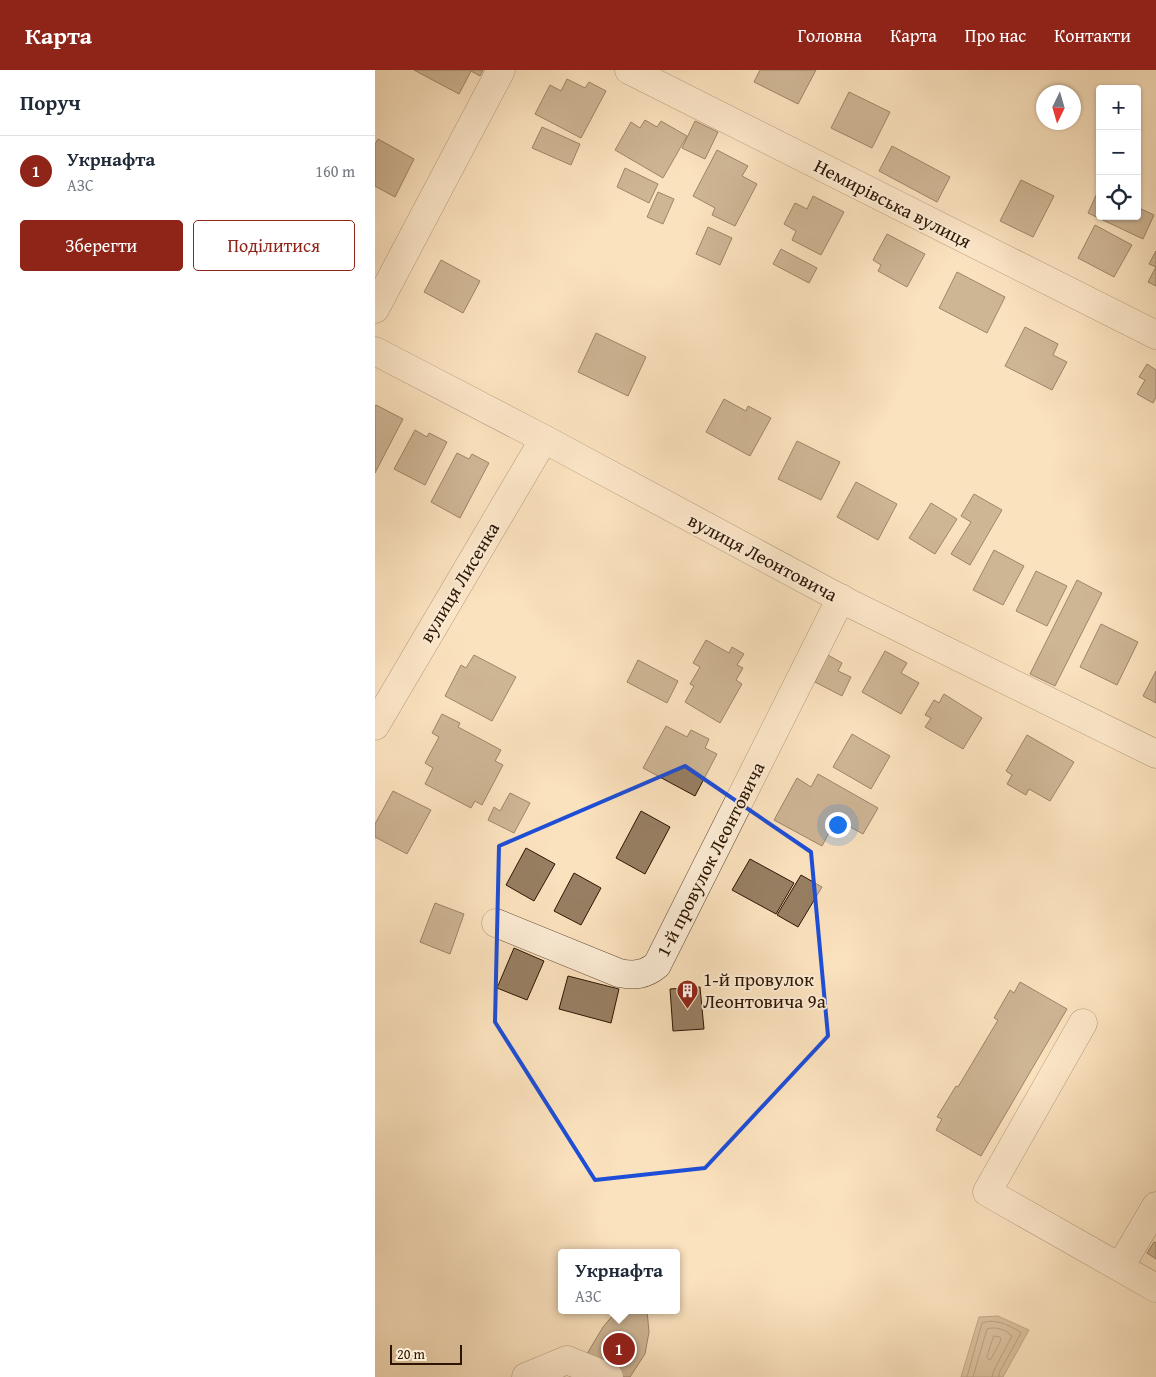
<!DOCTYPE html>
<html lang="uk">
<head>
<meta charset="utf-8">
<style>
	:root { --surface:#fff; --page:#f2f2f3; --text:#1f2937; --muted:#747a83; --line:#e0e1e3; --accent:#8f2418 }
	body { margin:0; font-family:"Gentium Book Plus",serif; background:var(--page); color:var(--text) }
	.controls { position:absolute; right:15px; top:15px; display:grid; overflow:hidden; border-radius:5px; box-shadow:0 1px 4px #0004 }
	.controls button { width:45px; height:45px; display:grid; place-items:center; padding:0; border:0; border-bottom:1px solid var(--line); background:var(--surface); color:var(--text); font:25px sans-serif }
	.compass { position:absolute; left:661px; top:15px; width:45px; height:45px; border-radius:50%; background:var(--surface); box-shadow:0 1px 4px #0004; rotate:185deg }
	.scale { position:absolute; left:15px; bottom:12px; width:72px; box-sizing:border-box; padding-left:5px; border:2px solid #2d1400; border-top:0; font-size:14px; line-height:18px; white-space:nowrap; color:#2d1400; -webkit-text-stroke:4px #fcecd5; paint-order:stroke }
	.you { position:absolute; left:462px; top:754px; width:18px; height:18px; margin:-12px; border:4px solid #fff; border-radius:50%; background:#1a73e8; box-shadow:0 0 0 8px #1a73e833 }
	.badge { display:grid; place-items:center; width:32px; height:32px; border-radius:50%; background:var(--accent); color:#fff; font-size:16px; font-weight:700 }
	.pin { position:absolute; translate:-50% -50%; border:2px solid #fff; box-shadow:0 1px 5px #0006 }
	.popup { position:absolute; left:183px; top:1179px; width:122px; height:65px; box-sizing:border-box; display:grid; place-content:center; border-radius:5px; background:var(--surface); filter:drop-shadow(0 1px 4px #0005); font-size:16px; white-space:nowrap; color:var(--muted) }
	.popup b { font-size:19px; color:var(--text) }
	.popup::after { content:''; position:absolute; left:50%; top:100%; margin-left:-10px; border:10px solid transparent; border-top-color:var(--surface) }
	.list { margin:0; padding:0; list-style:none }
	h2 { display:flex; justify-content:space-between; align-items:center; height:65px; margin:0; padding:0 20px; font-size:21px }
	h2 small { font-size:16px; font-weight:400; color:var(--muted) }
	.list li { display:grid; grid-template-columns:32px 1fr auto; gap:15px; align-items:center; box-sizing:border-box; height:70px; padding:0 20px; border-top:1px solid var(--line) }
	.list b { display:block; font-size:19px; white-space:nowrap }
	.list p { margin:0; font-size:16px; white-space:nowrap; color:var(--muted) }
	.list em { font-size:16px; font-style:normal; color:var(--muted) }
	.actions { display:flex; gap:10px; padding:15px 20px }
	.actions a { flex:1; padding:11px 0; border:1px solid var(--accent); border-radius:5px; text-align:center; font-size:18px; color:var(--accent) }
	.actions .main { background:var(--accent); color:#fff }
	.icon { flex:none; width:28px; height:28px; fill:none; stroke:currentColor; stroke-width:2; stroke-linecap:round; stroke-linejoin:round }
	.map { position:relative; flex:none; width:781px; height:1307px; overflow:hidden }
	header { display:flex; align-items:center; gap:30px; box-sizing:border-box; height:70px; padding:0 25px; background:var(--accent); color:#fff }
	header strong { font-size:24px }
	nav { display:flex; gap:28px; margin-inline-start:auto; font-size:18px }
	main { display:flex }
	aside { flex:1; background:var(--surface) }
	.map>svg:first-child { display:block }
	.water { fill:#b59c7d; stroke:#7f664b }
	.lines { fill:none; stroke-linecap:round; stroke-linejoin:round }
	.shore { stroke:#71583e; stroke-width:1 }
	.building { fill:#987f63; stroke:#2d1400 }
	.minor-casing { stroke:#604830; stroke-width:29 }
	.minor { stroke:#fcecd5; stroke-width:28 }
	.marked { fill:none; stroke:#1d4ed8; stroke-width:4; stroke-linejoin:round }
	.labels { text-anchor:middle; stroke-width:4; stroke-linejoin:round; paint-order:stroke }
	.street-label { font-size:19px; fill:#2d1400; stroke:#fcecd5 }
	.poi-label { font-size:19px; fill:#2d1400; stroke:#fcecd5; text-anchor:start }
</style>
</head>
<body>
<header>
<strong>Карта</strong>
<nav><a>Головна</a><a>Карта</a><a>Про нас</a><a>Контакти</a></nav>
</header>
<main>
<aside>
<h2>Поруч<small></small></h2>
<ul class="list">
<li><span class="badge">1</span><div><b>Укрнафта</b><p>АЗС</p></div><em>160 m</em></li>
</ul>
<div class="actions"><a class="main">Зберегти</a><a>Поділитися</a></div>
</aside>
<div class="map">
<svg width="781" height="1307" viewBox="0 0 781 1307">
	<rect width="100%" height="100%" fill="#fbe2be"/>
	<filter id="stains"><feTurbulence type="fractalNoise" baseFrequency=".004" numOctaves="4"/><feColorMatrix values="0 0 0 0 .2 0 0 0 0 .09 0 0 0 0 .02 0 0 0 .5 -.17"/></filter>
	<radialGradient id="worn" r=".72"><stop offset=".6" stop-color="#630" stop-opacity="0"/><stop offset="1" stop-color="#630" stop-opacity=".3"/></radialGradient>
	<path class="water" d="M623 1246 654 1260 628 1307H586L604 1247Z"/>
	<g class="lines">
		<g class="shore">
			<path d="M619 1266 625 1267 626 1270 616 1289 614 1290 612 1287Z"/>
			<path d="M592 1307 607 1253C621 1248 632 1255 644 1261L646 1263 624 1303V1307"/>
			<path d="M598 1307 612 1259C620 1256 632 1260 637 1266L619 1300 617 1307"/>
		</g>
	</g>
	<g class="building">
		<path d="M39 0H108L105 6 96 1 84 24Z"/>
		<path d="M385 0H441L423 34 379 12Z"/>
		<path d="M192 9 210 18 214 12 231 21 206 68 160 44 175 15 186 21Z"/>
		<path d="M474 22 515 42 497 78 456 58Z"/>
		<path d="M270 50 282 57 286 51 312 66 288 108 240 80 256 52 265 58Z"/>
		<path d="M320 51 343 62 330 89 307 78Z"/>
		<path d="M167 57 205 74 196 95 157 78Z"/>
		<path d="M3 69 39 89 20 127 0 116V74Z"/>
		<path d="M517 76 575 107 562 132 504 101Z"/>
		<path d="M342 80 373 96 367 106 382 114 360 156 337 145 340 138 318 126Z"/>
		<path d="M250 98 283 114 274 133 242 117Z"/>
		<path d="M646 110 679 126 658 167 625 151Z"/>
		<path d="M724 119 725 146H762V137L779 145 768 169 713 143Z"/>
		<path d="M283 122 299 129 288 154 272 147Z"/>
		<path d="M438 126 469 142 446 185 417 170 421 161 409 154 420 133 432 139Z"/>
		<path d="M720 155 757 175 739 207 703 188Z"/>
		<path d="M333 157 357 168 345 195 321 184Z"/>
		<path d="M512 164 550 184 532 217 503 201 506 195 498 190Z"/>
		<path d="M406 179 442 198 434 213 398 194Z"/>
		<path d="M781 181V216L773 212 781 197 774 194Z"/>
		<path d="M66 190 105 211 88 243 49 222Z"/>
		<path d="M582 202 630 227 612 263 564 238Z"/>
		<path d="M650 257 683 274 678 285 692 292 677 320 630 296Z"/>
		<path d="M221 263 271 287 253 326 203 302Z"/>
		<path d="M772 294 781 300V327L778 333 762 324 770 310 764 307Z"/>
		<path d="M349 329 371 341 373 336 396 348 375 386 331 362Z"/>
		<path d="M1 335 28 349 0 403V336Z"/>
		<path d="M40 360 52 367 54 363 72 372 50 415 19 399Z"/>
		<path d="M422 371 465 392 446 430 403 409Z"/>
		<path d="M82 383 94 389 97 384 114 393 85 448 56 432Z"/>
		<path d="M481 412 522 434 503 470 462 447Z"/>
		<path d="M599 424 627 440 595 495 576 484 596 452 586 446Z"/>
		<path d="M556 433 582 449 560 484 534 468Z"/>
		<path d="M619 480 649 496 628 535 598 520Z"/>
		<path d="M661 501 692 516 672 556 641 541Z"/>
		<path d="M702 510 727 523 680 616 655 604Z"/>
		<path d="M726 554 763 572 742 615 705 597Z"/>
		<path d="M331 570 354 583 357 577 369 584 362 595 368 598 361 610 367 614 345 653 310 632 319 616 315 614 325 597 318 593Z"/>
		<path d="M510 581 532 593 526 603 544 613 526 644 487 622Z"/>
		<path d="M99 585 141 607 117 651 70 626 86 595 91 598Z"/>
		<path d="M453 585 467 593 463 601 476 607 467 626 440 612Z"/>
		<path d="M263 590 303 611 292 633 252 612Z"/>
		<path d="M781 601V633L768 626Z"/>
		<path d="M569 624 607 648 588 679 550 657 556 648 550 645 559 630 564 633Z"/>
		<path d="M67 644 85 653 83 657 126 680 120 691 128 695 107 735 100 731 96 738 50 714 58 698 50 693 64 667 57 663Z"/>
		<path d="M291 656 312 667 316 660 334 669 330 678 342 684 320 726 268 698Z"/>
		<path d="M477 664 515 686 496 719 458 697Z"/>
		<path d="M652 665 699 692 675 731 654 719 651 725 632 714 637 705 631 701Z"/>
		<path d="M443 704 503 738 488 764 461 749 447 776 399 750 422 708 436 717Z"/>
		<path d="M18 721 56 740 32 784 0 767V754Z"/>
		<path d="M135 723 155 733 139 763 113 750 119 737 125 741Z"/>
		<path d="M266 741 295 757 270 804 241 788Z"/>
		<path d="M151 778 180 794 159 831 131 815Z"/>
		<path d="M375 789 419 813 401 844 357 820Z"/>
		<path d="M199 803 226 818 206 855 179 841Z"/>
		<path d="M426 805 447 817 423 857 402 845Z"/>
		<path d="M60 833 89 844 75 884 45 872Z"/>
		<path d="M139 878 169 891 152 930 122 918Z"/>
		<path d="M193 906 244 919 236 953 184 939Z"/>
		<path d="M645 912 692 939 606 1086 561 1060 567 1049 562 1047 581 1016 583 1017 623 950 619 948 635 920 639 923Z"/>
		<path d="M325 917 329 959 298 961 295 919Z"/>
		<path d="M779 1172 781 1173V1189L772 1183Z"/>
		<path d="M247 1240H272L274 1262 270 1284 255 1307H206L213 1282 228 1257 239 1244Z"/>
	</g>
	<g class="lines">
		<defs>
			<g id="minor">
				<path d="M254 0 781 265"/>
				<path d="M0 239 126 0"/>
				<path d="M0 281 169 369 472 532 781 684"/>
				<path d="M0 656 169 369"/>
				<path d="M121 853 244 903C259 906 270 905 282 895L466 528"/>
				<path d="M708 953 612 1122 781 1218"/>
				<path d="M745 1197 781 1136"/>
				<path d="M151 1307 192 1290 234 1307"/>
			</g>
		</defs>
		<use href="#minor" class="minor-casing"/>
		<use href="#minor" class="minor"/>
	</g>
	<path d="M0 0H781V1307H0ZM310 696 436 782 453 966 330 1098 220 1110 120 952 124 776Z" fill="#fbe2be" fill-opacity=".55" fill-rule="evenodd"/>
	<path class="marked" d="M310 696 436 782 453 966 330 1098 220 1110 120 952 124 776Z"/>
	<defs>
		<symbol id="building-pin" viewBox="-11 -11 22 30"><path d="M0 17L-7.5 6A9.5 9.5 0 1 1 7.5 6Z" fill="#8f2418" stroke="#fcecd5"/><path d="M-4-6H4V6H1V3H-1V6H-4ZM-2.5-4.3h1.7v1.8h-1.7ZM.8-4.3h1.7v1.8H.8ZM-2.5-1h1.7V.8h-1.7ZM.8-1h1.7V.8H.8Z" fill="#fff"/></symbol>
	</defs>
	<g fill-rule="evenodd">
		<use href="#building-pin" x="300" y="908" width="25" height="34"/>
	</g>
	<g class="labels">
		<g class="street-label">
			<text transform="translate(518 133) rotate(27)" y="7">Немирівська вулиця</text>
			<text transform="translate(388 487) rotate(28)" y="7">вулиця Леонтовича</text>
			<text transform="translate(84 512) rotate(-59)" y="7">вулиця Лисенка</text>
			<text transform="translate(335 789) rotate(-63)" y="7">1-й провулок Леонтовича</text>
		</g>
		<g class="poi-label">
			<text x="328" y="916">1-й провулок<tspan x="328" dy="22">Леонтовича 9а</tspan></text>
		</g>
	</g>
	<rect width="100%" height="100%" filter="url(#stains)"/>
	<rect width="100%" height="100%" fill="url(#worn)"/>
</svg>
<div class="controls">
<button>+</button>
<button>−</button>
<button><svg class="icon" aria-label="locate" viewBox="0 0 24 24"><circle cx="12" cy="12" r="6"/><path d="M12 2v4M12 18v4M2 12h4M18 12h4"/></svg></button>
</div>
<svg class="compass" viewBox="-18 -18 36 36"><path d="M0-13l5 13h-10z" fill="#e53935"/><path d="M0 13l5-13h-10z" fill="#747a83"/></svg>
<div class="scale">20 m</div>
<div class="you"></div>
<div class="pin badge" style="left:244px;top:1279px">1</div>
<div class="popup"><b>Укрнафта</b>АЗС</div>
</div>
</main>
</body>
</html>
